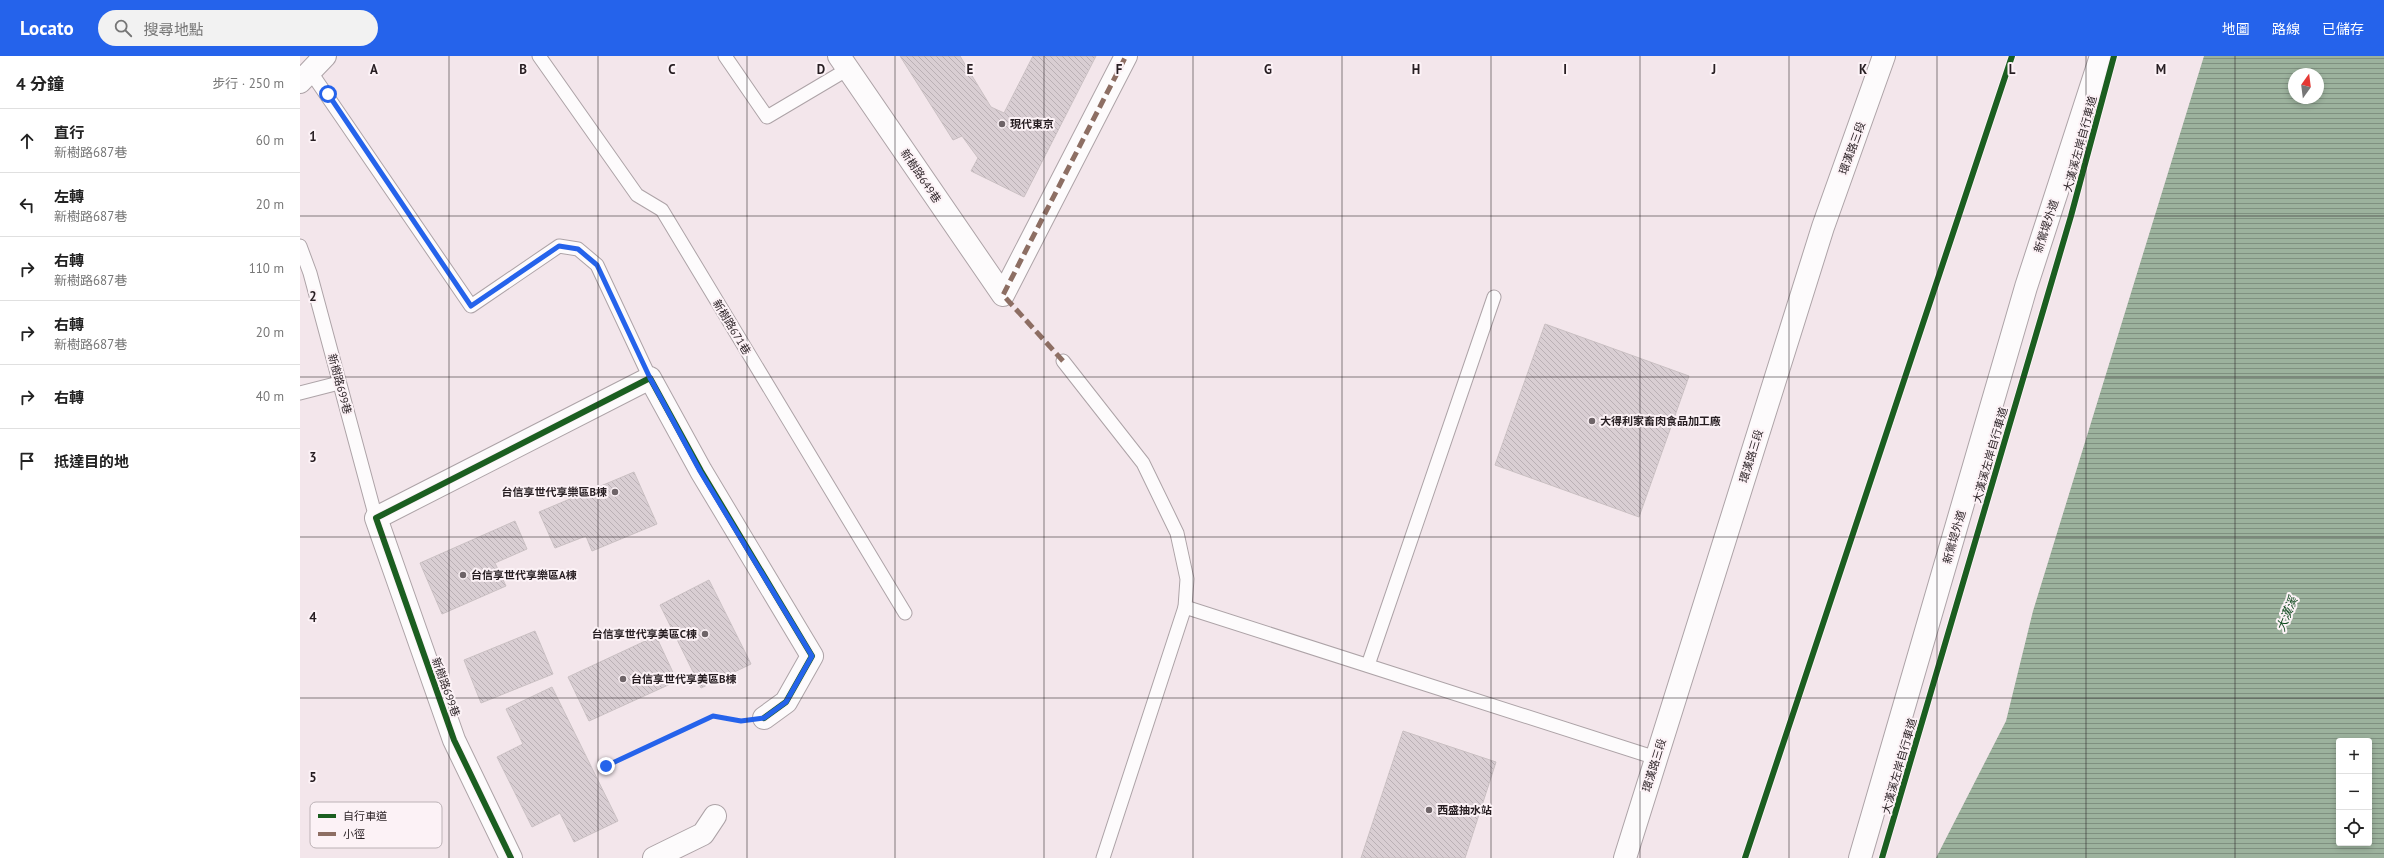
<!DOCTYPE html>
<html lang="zh-TW">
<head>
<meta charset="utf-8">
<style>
	:root { --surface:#fff; --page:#f2f2f2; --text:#222; --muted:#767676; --line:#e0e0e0; --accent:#2563eb }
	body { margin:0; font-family:"PT Sans","Noto Sans TC",sans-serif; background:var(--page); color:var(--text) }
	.controls { position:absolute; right:12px; bottom:12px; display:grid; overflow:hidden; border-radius:4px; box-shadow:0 2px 6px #0003 }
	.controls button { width:36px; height:36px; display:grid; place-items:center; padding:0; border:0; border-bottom:1px solid var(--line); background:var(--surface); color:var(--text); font:20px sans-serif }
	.compass { position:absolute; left:1988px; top:12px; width:36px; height:36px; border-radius:50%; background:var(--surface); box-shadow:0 2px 6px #0003; rotate:14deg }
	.stop { position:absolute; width:12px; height:12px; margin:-9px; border:3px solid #2563eb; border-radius:50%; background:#fff }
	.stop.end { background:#2563eb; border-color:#fff; box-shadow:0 1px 4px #0008 }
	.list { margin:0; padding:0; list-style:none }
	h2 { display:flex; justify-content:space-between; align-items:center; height:52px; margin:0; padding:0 16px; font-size:17px }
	h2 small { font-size:13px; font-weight:400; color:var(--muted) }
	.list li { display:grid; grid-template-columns:26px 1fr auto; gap:12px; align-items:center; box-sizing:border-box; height:64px; padding:0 16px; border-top:1px solid var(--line) }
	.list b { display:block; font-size:15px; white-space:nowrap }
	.list p { margin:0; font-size:13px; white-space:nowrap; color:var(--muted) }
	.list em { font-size:13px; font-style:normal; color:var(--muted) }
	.icon { flex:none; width:22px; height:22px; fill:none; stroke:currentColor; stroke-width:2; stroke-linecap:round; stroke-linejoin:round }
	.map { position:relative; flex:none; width:2084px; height:802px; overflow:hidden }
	header { display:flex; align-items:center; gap:24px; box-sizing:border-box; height:56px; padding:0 20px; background:var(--accent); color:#fff }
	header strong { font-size:19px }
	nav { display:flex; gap:22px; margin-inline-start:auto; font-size:14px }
	.search { width:280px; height:36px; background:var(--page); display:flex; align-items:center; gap:10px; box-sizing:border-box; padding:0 14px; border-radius:22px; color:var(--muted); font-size:15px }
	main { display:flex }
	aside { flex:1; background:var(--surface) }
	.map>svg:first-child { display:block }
	.water { fill:url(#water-rules); fill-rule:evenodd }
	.building { fill:url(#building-back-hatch); stroke:#cac0c3 }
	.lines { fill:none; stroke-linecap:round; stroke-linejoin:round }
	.lane-casing { stroke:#ada3a7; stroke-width:15 }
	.street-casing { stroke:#ada3a7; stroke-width:24 }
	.secondary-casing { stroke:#ada3a7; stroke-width:24 }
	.path { stroke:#cdc7c9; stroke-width:2.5; stroke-dasharray:2 3; stroke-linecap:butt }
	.lane { stroke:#fdfbfc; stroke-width:13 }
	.street { stroke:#fdfbfc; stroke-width:22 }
	.secondary { stroke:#fdfbfc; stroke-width:22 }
	.quiet { stroke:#8d6e63; stroke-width:5; stroke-dasharray:10 5; stroke-linecap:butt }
	.cycleway-casing { stroke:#fcf2f6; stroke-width:8 }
	.cycleway { stroke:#1b5e20; stroke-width:6 }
	.route { stroke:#2563eb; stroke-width:5 }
	.grid { fill:none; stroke:#271e22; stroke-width:1; stroke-opacity:0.55 }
	.poi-dot { fill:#6e6468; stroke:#fcf2f6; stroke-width:1.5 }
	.labels { text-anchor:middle; stroke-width:4; stroke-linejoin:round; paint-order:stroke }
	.poi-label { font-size:11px; font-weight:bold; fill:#271e22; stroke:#fcf2f6; text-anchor:start }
	.street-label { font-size:11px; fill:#271e22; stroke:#fcf2f6 }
	.water-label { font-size:12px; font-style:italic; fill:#124b20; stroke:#fcf2f6 }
	.key { fill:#fcf2f6; stroke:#bcb2b6; stroke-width:1 }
	.key-label { font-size:11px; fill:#271e22 }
	.grid-label { font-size:13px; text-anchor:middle; font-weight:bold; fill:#271e22; stroke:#fcf2f6; stroke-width:4; stroke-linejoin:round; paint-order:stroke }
</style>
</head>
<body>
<header>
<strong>Locato</strong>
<div class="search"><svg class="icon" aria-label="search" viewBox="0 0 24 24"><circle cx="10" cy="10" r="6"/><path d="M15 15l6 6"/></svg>搜尋地點</div>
<nav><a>地圖</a><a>路線</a><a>已儲存</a></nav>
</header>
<main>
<aside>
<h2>4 分鐘<small>步行 · 250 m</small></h2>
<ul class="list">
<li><svg class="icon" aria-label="ahead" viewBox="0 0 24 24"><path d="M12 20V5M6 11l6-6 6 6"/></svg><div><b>直行</b><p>新樹路687巷</p></div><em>60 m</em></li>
<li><svg class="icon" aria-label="left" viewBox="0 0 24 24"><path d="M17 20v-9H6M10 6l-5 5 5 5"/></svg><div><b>左轉</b><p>新樹路687巷</p></div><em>20 m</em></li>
<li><svg class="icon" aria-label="right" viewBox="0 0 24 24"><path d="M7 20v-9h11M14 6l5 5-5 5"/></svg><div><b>右轉</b><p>新樹路687巷</p></div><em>110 m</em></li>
<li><svg class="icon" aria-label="right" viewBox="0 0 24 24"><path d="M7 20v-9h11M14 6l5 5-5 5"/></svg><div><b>右轉</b><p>新樹路687巷</p></div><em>20 m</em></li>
<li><svg class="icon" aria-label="right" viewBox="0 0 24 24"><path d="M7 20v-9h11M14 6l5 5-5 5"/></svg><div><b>右轉</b></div><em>40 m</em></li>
<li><svg class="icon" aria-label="arrive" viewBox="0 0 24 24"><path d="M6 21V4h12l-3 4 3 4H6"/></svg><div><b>抵達目的地</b></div></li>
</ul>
</aside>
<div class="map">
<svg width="2084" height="802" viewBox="0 0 2084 802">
	<defs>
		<pattern id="water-rules" width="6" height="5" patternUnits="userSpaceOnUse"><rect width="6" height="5" fill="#9cb29d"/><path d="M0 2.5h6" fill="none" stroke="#7f9080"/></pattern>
		<pattern id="building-back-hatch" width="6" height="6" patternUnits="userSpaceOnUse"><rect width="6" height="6" fill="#d9ced3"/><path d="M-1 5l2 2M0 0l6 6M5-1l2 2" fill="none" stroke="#bab0b5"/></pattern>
	</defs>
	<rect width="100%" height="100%" fill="#f3e6eb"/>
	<path class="water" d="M1904 0H2084V802H1636L1706 665 1733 555ZM1994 18H2018V42H1994ZM2039 685H2069V787H2039Z"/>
	<g class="building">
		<path d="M600 0H660L691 51 704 57 733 0H796L724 141 671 115 678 102 662 80 653 84Z"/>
		<path d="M1245 268 1389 320 1339 461 1195 409Z"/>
		<path d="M334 416 357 468 292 495 286 480 255 492 239 456Z"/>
		<path d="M215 465 227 493 195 507 206 530 142 558 120 507Z"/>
		<path d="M409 524 451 608 401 632 360 549Z"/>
		<path d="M235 575 253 618 181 647 164 604Z"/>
		<path d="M356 580 377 625 289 665 268 621Z"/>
		<path d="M252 631 318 765 274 786 260 757 232 771 197 701 223 688 206 653Z"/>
		<path d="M1103 675 1196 706 1165 802H1061Z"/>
	</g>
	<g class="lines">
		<defs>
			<g id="lane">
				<path d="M239 0 337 139 362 154 605 557"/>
				<path d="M425 0 467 61 548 13"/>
				<path d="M10 15 171 250 259 190 278 193 297 209 350 322"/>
				<path d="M0 190 10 217 76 462"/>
				<path d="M763 305 843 407 877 477 887 523 885 551 803 802"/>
				<path d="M0 337 39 327"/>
				<path d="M885 551 1356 702"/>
				<path d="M1068 609 1194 241"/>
			</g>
			<g id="street">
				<path d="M539 0 703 239 826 0"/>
				<path d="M211 802 154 684 76 462 350 322 401 415 512 600 486 646 464 662"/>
				<path d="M354 802 403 778 415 760"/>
			</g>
			<g id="secondary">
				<path d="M0 26 25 0"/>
				<path d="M1325 802 1523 171 1584 0"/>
				<path d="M1560 802 1726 231 1801 0"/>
			</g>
		</defs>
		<use href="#lane" class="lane-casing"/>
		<use href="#street" class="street-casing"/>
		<use href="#secondary" class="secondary-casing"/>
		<path class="path" d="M306 710 413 660 438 665"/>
		<use href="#lane" class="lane"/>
		<use href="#street" class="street"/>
		<use href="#secondary" class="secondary"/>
		<path class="quiet" d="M763 305 703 239 826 0"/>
		<defs>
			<g id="cycleway">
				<path d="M211 802 154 684 76 462 350 322 401 415 512 600 486 646 464 662"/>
				<path d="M1445 802 1712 0"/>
				<path d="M1582 802 1771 160 1814 0"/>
			</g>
		</defs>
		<use href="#cycleway" class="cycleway-casing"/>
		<use href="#cycleway" class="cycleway"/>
	</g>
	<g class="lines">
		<path class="route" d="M28 38 171 250 259 190 278 193 297 209 350 322 400 415 512 600 486 646 464 662 441 665 413 660 306 710"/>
	</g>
	<path class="grid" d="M149 0V802M298 0V802M447 0V802M595 0V802M744 0V802M893 0V802M1042 0V802M1191 0V802M1340 0V802M1489 0V802M1637 0V802M1786 0V802M1935 0V802M0 160H2084M0 321H2084M0 481H2084M0 642H2084"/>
	<g class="poi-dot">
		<circle cx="702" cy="68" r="4"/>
		<circle cx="1292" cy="365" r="4"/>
		<circle cx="315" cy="436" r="4"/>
		<circle cx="163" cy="519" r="4"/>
		<circle cx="405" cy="578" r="4"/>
		<circle cx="323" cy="623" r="4"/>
		<circle cx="1129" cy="754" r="4"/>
	</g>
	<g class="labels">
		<g class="poi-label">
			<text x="710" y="72">現代東京</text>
			<text x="1300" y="369">大得利家畜肉食品加工廠</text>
			<text x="307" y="440" text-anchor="end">台信享世代享樂區B棟</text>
			<text x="171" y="523">台信享世代享樂區A棟</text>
			<text x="397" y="582" text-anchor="end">台信享世代享美區C棟</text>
			<text x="331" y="627">台信享世代享美區B棟</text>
			<text x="1137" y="758">西盛抽水站</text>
		</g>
		<g class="street-label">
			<text transform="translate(1780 88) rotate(-75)" y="4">大漢溪左岸自行車道</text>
			<text transform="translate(1552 92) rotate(-70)" y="4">環漢路三段</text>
			<text transform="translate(621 120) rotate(56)" y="4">新樹路649巷</text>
			<text transform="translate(1746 170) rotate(-72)" y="4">新鶯堤外道</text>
			<text transform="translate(432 271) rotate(59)" y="4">新樹路671巷</text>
			<text transform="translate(40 328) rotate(75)" y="4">新樹路699巷</text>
			<text transform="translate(1690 399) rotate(-74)" y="4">大漢溪左岸自行車道</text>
			<text transform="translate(1451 400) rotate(-73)" y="4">環漢路三段</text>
			<text transform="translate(1654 481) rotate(-74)" y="4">新鶯堤外道</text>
			<text transform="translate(146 631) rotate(70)" y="4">新樹路699巷</text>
			<text transform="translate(1354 709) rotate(-73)" y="4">環漢路三段</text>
			<text transform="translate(1599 710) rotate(-74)" y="4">大漢溪左岸自行車道</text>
		</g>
		<g class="water-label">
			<text transform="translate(1987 558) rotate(-68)" y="4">大漢溪</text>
		</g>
	</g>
	<rect x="10" y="746" width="132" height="46" rx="6" class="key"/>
	<rect x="18" y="758" width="18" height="4" fill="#1b5e20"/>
	<rect x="18" y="776" width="18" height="4" fill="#8d6e63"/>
	<g class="key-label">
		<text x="43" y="764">自行車道</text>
		<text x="43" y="782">小徑</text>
	</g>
	<g class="grid-label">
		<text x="74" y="18">A</text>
		<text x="223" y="18">B</text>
		<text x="372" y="18">C</text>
		<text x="521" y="18">D</text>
		<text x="670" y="18">E</text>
		<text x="819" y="18">F</text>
		<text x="968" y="18">G</text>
		<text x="1116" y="18">H</text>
		<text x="1265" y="18">I</text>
		<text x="1414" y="18">J</text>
		<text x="1563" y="18">K</text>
		<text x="1712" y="18">L</text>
		<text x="1861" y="18">M</text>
		<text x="13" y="85">1</text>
		<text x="13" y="245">2</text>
		<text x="13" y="406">3</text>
		<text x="13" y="566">4</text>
		<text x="13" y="726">5</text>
	</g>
</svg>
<div class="controls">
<button>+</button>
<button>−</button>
<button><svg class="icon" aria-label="locate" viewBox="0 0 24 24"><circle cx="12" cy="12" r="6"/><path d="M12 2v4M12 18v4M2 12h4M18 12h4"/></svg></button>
</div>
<svg class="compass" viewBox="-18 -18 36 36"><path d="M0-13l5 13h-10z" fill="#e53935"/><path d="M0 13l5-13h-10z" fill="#767676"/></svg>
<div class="stop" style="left:28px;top:38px"></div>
<div class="stop end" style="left:306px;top:710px"></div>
</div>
</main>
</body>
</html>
